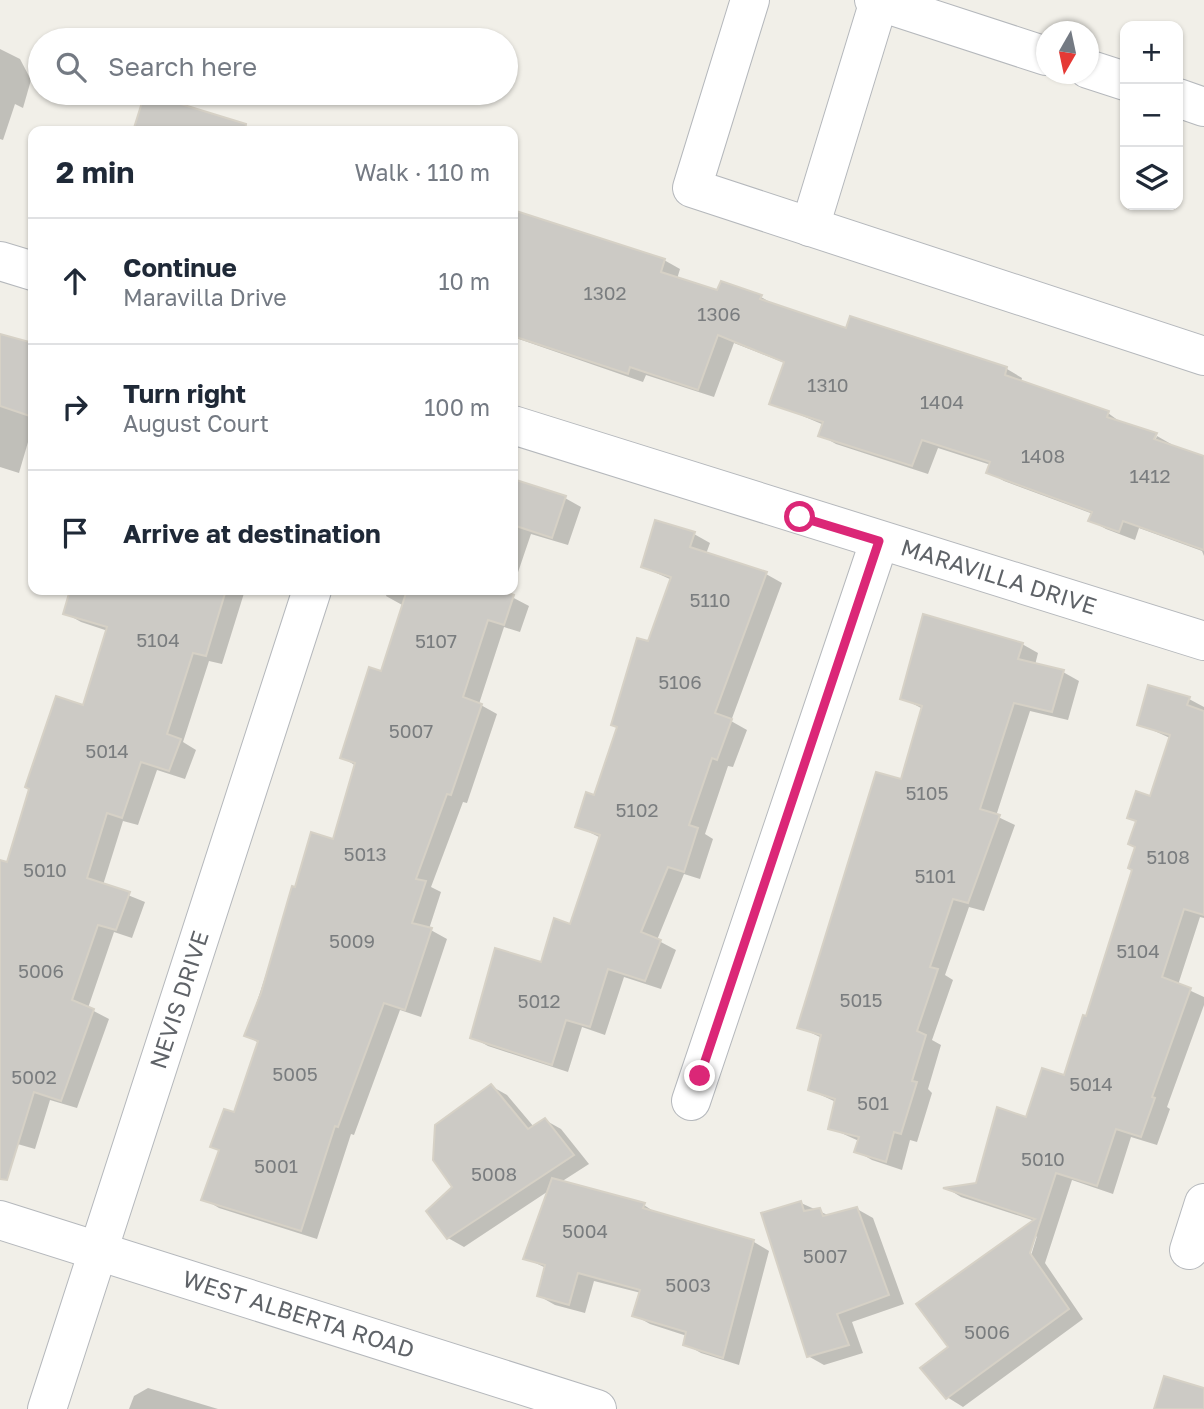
<!DOCTYPE html>
<html lang="en">
<head>
<meta charset="utf-8">
<style>
	:root { --surface:#fff; --page:#f2f2f3; --text:#1f2937; --muted:#747a83; --line:#e0e1e3 }
	body { margin:0; font-family:"Golos Text",sans-serif; background:var(--page); color:var(--text) }
	.controls { position:absolute; right:21px; top:21px; display:grid; overflow:hidden; border-radius:14px; box-shadow:0 2px 5px #0004 }
	.controls button { width:63px; height:63px; display:grid; place-items:center; padding:0; border:0; border-bottom:2px solid var(--line); background:var(--surface); color:var(--text); font:35px sans-serif }
	.compass { position:absolute; left:1036px; top:21px; width:63px; height:63px; border-radius:50%; background:var(--surface); box-shadow:0 2px 5px #0004; rotate:189deg }
	.stop { position:absolute; width:21px; height:21px; margin:-16px; border:5px solid #db2777; border-radius:50%; background:#fff }
	.stop.end { background:#db2777; border-color:#fff; box-shadow:0 2px 7px #0008 }
	.list { margin:0; padding:0; list-style:none }
	h2 { display:flex; justify-content:space-between; align-items:center; height:91px; margin:0; padding:0 28px; font-size:30px }
	h2 small { font-size:23px; font-weight:400; color:var(--muted) }
	.list li { display:grid; grid-template-columns:46px 1fr auto; gap:21px; align-items:center; box-sizing:border-box; height:126px; padding:0 28px; border-top:2px solid var(--line) }
	.list b { display:block; font-size:26px; white-space:nowrap }
	.list p { margin:0; font-size:23px; white-space:nowrap; color:var(--muted) }
	.list em { font-size:23px; font-style:normal; color:var(--muted) }
	.icon { flex:none; width:38px; height:38px; fill:none; stroke:currentColor; stroke-width:2; stroke-linecap:round; stroke-linejoin:round }
	.map { position:relative; flex:none; width:1204px; height:1409px; overflow:hidden }
	.search { position:absolute; background:var(--surface); box-shadow:0 2px 5px #0004; left:28px; top:28px; width:490px; height:77px; display:flex; align-items:center; gap:18px; box-sizing:border-box; padding:0 24px; border-radius:38px; color:var(--muted); font-size:26px }
	.panel { position:absolute; background:var(--surface); box-shadow:0 2px 5px #0004; left:28px; top:126px; width:490px; height:469px; border-radius:14px }
	.map>svg:first-child { display:block }
	.shadow { fill:#0003; fill-rule:evenodd }
	.building { fill:#cccac5; stroke:#d6d1c6; stroke-width:2 }
	.lines { fill:none; stroke-linecap:round; stroke-linejoin:round }
	.minor-casing { stroke:#b5b8bc; stroke-width:40 }
	.minor { stroke:#fff; stroke-width:38 }
	.route { stroke:#db2777; stroke-width:9 }
	.labels { text-anchor:middle; stroke-width:5; stroke-linejoin:round; paint-order:stroke }
	.number-label { font-size:19px; fill:#7a7d7f }
	.street-label { font-size:23px; fill:#5f6368; stroke:#fff }
</style>
</head>
<body>
<div class="map">
<svg width="1204" height="1409" viewBox="0 0 1204 1409">
	<rect width="100%" height="100%" fill="#f1efe8"/>
	<g class="shadow">
		<path d="M0 49 20 59 31 80 23 108 15 104 3 140 0 139Z"/>
		<path d="M146 95 241 125 253 131H135Z"/>
		<path d="M513 212 664 260 680 269 677 279 718 293 761 297 778 307 847 330 910 338V335L1007 369 1022 378 1021 382 1108 413 1123 424 1157 435H1154L1152 448 1157 436 1171 444 1170 446 1204 457V556L1202 551 1139 528 1135 540 1106 529 1090 520 1093 514 1004 481 988 472 991 465 938 448 928 474 836 444 820 435 824 425 772 403 785 363 734 343 714 397 646 375 643 382 513 337Z"/>
		<path d="M0 336 33 345V425L19 473 0 467Z"/>
		<path d="M513 481 565 498 581 507 568 545 531 534 513 587Z"/>
		<path d="M694 534 710 543 706 554 766 574 782 583 731 721 747 730 733 767 728 766 705 834 713 839 700 879 684 874 657 940 676 950 661 989 624 977 605 1035 582 1027 568 1072 488 1046 472 1037 542 964 571 926 601 838 577 826 595 797 672 580 643 567Z"/>
		<path d="M72 590H245L222 664 209 661 183 742 196 750 185 779 157 770 138 825 123 821 103 885 145 902 132 938 114 932 88 1008 109 1019 77 1108 50 1100 35 1149 0 1139V862L8 865 84 707 108 631 81 622 65 613Z"/>
		<path d="M388 590H512L510 596 529 606 520 632 504 627 479 704 497 714 467 803 463 802 431 887 441 892 429 929 447 939 421 1017 400 1010 354 1135 351 1134 317 1239 219 1208 204 1199 220 1151 213 1147 235 1114 259 1043 246 1035 312 834 335 841 356 766 342 757 382 673 404 606 386 596Z"/>
		<path d="M1022 644 1038 653 1035 665 1063 672 1079 681 1068 720 1030 711 996 816 1015 825 984 911 969 907 945 975 953 980 932 1040 941 1045 928 1089 932 1093 917 1142 910 1140 902 1170 872 1160 856 1151 859 1141 830 1128 836 1102 810 1090 822 1038 799 1027 902 781 923 709 902 698Z"/>
		<path d="M1149 687 1189 699 1204 707V918L1200 917 1178 985 1204 997V1005L1167 1107 1170 1109 1157 1145 1131 1137 1113 1194 1072 1180 1045 1263 1083 1319 963 1407 947 1397 951 1347 1035 1221 961 1197 948 1189 977 1185 1027 1119 1065 1077 1087 1018 1134 869 1138 822 1129 817 1151 798 1170 738 1139 724ZM1037 1236 1029 1262 1025 1261 1032 1241Z"/>
		<path d="M491 1086 507 1095 534 1127 545 1120 561 1129 589 1164 561 1182 644 1205 659 1215 754 1242 769 1251 739 1365 701 1353 685 1344 687 1336 650 1324 634 1315 641 1293 594 1281 585 1313 555 1305 539 1296 546 1268 525 1258 550 1190 464 1247 448 1238 428 1211 454 1187Z"/>
		<path d="M801 1203 830 1216 857 1209 873 1218 904 1304 852 1322 863 1353 824 1365 808 1356Z"/>
		<path d="M148 1388 218 1409H129L134 1396Z"/>
	</g>
	<g class="building">
		<path d="M145 93 246 124 245 131H133Z"/>
		<path d="M513 210 665 259 661 272 717 290 721 281 762 295 760 299 846 328 850 316 1007 367 1005 375 1109 411 1107 417 1157 433 1154 439 1204 456V550L1123 521 1119 532 1088 521 1092 512 986 473 990 462 922 440 912 466 818 436 823 422 769 404 784 362 718 335 698 390 630 367 628 374 513 336Z"/>
		<path d="M0 334 33 343V417L0 406Z"/>
		<path d="M513 479 566 496 552 538 513 525Z"/>
		<path d="M655 520 695 532 690 547 767 572 715 713 732 719 717 760 712 758 689 825 698 828 684 872 668 867 641 932 661 940 645 981 608 969 590 1027 566 1020 552 1065 470 1038 495 948 541 962 554 918 570 924 600 835 575 827 586 792 594 795 617 727 611 725 637 638 648 641 671 577 641 567Z"/>
		<path d="M70 590H226L206 656 193 653 167 734 181 739 169 771 141 762 122 818 107 813 87 878 130 892 116 930 98 925 72 1000 94 1009 61 1101 34 1092 7 1180 0 1179V860L7 862 29 789 25 787 56 696 83 705 107 627 63 614Z"/>
		<path d="M407 590H498L514 595 504 625 488 620 463 697 482 704 451 795 447 794 416 879 426 881 412 923 432 928 405 1010 384 1003 338 1127 335 1126 301 1231 201 1200 219 1150 210 1147 224 1109 234 1112 258 1041 244 1036 261 993 292 886 295 887 311 832 333 839 355 763 340 758 369 667 381 671Z"/>
		<path d="M923 614 1023 643 1018 659 1064 670 1052 712 1014 703 980 809 1000 815 968 903 953 899 930 967 938 969 917 1031 926 1035 912 1081 917 1082 901 1134 894 1132 886 1162 854 1152 859 1137 828 1129 835 1099 808 1090 821 1035 797 1028 876 772 901 779 922 706 900 699Z"/>
		<path d="M1148 685 1190 697 1187 705 1204 711V915L1184 909 1162 977 1191 988 1152 1097 1155 1098 1141 1137 1116 1129 1097 1186 1056 1173 1030 1253 1069 1309 946 1399 920 1368 948 1347 916 1304 1035 1219 943 1188 976 1183 997 1107 1026 1117 1042 1068 1064 1075 1083 1015 1086 1016 1132 870 1128 868 1135 847 1128 844 1136 821 1127 818 1136 791 1150 796 1170 735 1137 725Z"/>
		<path d="M491 1084 528 1129 545 1118 574 1155 447 1239 426 1211 452 1187 433 1160 435 1125Z"/>
		<path d="M552 1178 645 1203 643 1208 754 1240 723 1358 683 1345 686 1332 632 1316 640 1290 578 1273 569 1305 537 1296 545 1265 523 1259Z"/>
		<path d="M801 1201 804 1211 820 1208 823 1216 857 1207 889 1295 837 1314 849 1345 807 1357 761 1213Z"/>
		<path d="M1164 1376 1204 1388V1409H1154Z"/>
	</g>
	<g class="lines">
		<defs>
			<g id="minor">
				<path d="M750 0 692 188 1204 356"/>
				<path d="M874 0 1046 56"/>
				<path d="M1088 69 1125 81"/>
				<path d="M1178 98 1204 107"/>
				<path d="M810 227 879 1"/>
				<path d="M0 261 33 271"/>
				<path id="s1" d="M513 425 1204 641"/>
				<path d="M691 1101 879 542"/>
				<path id="s2" d="M0 1220 597 1409"/>
				<path d="M1189 1250 1204 1203"/>
				<path id="s3" d="M47 1409 312 590"/>
			</g>
		</defs>
		<use href="#minor" class="minor-casing"/>
		<use href="#minor" class="minor"/>
	</g>
	<g class="lines">
		<path class="route" d="M700 1076 879 541 800 517"/>
	</g>
	<g class="labels">
		<g class="number-label">
			<text x="605" y="300">1302</text>
			<text x="719" y="321">1306</text>
			<text x="828" y="392">1310</text>
			<text x="942" y="409">1404</text>
			<text x="1043" y="463">1408</text>
			<text x="1150" y="483">1412</text>
			<text x="710" y="607">5110</text>
			<text x="158" y="647">5104</text>
			<text x="436" y="648">5107</text>
			<text x="680" y="689">5106</text>
			<text x="411" y="738">5007</text>
			<text x="107" y="758">5014</text>
			<text x="927" y="800">5105</text>
			<text x="637" y="817">5102</text>
			<text x="365" y="861">5013</text>
			<text x="1168" y="864">5108</text>
			<text x="45" y="877">5010</text>
			<text x="935" y="883">5101</text>
			<text x="352" y="948">5009</text>
			<text x="1138" y="958">5104</text>
			<text x="41" y="978">5006</text>
			<text x="861" y="1007">5015</text>
			<text x="539" y="1008">5012</text>
			<text x="295" y="1081">5005</text>
			<text x="34" y="1084">5002</text>
			<text x="1091" y="1091">5014</text>
			<text x="873" y="1110">501</text>
			<text x="1043" y="1166">5010</text>
			<text x="276" y="1173">5001</text>
			<text x="494" y="1181">5008</text>
			<text x="585" y="1238">5004</text>
			<text x="825" y="1263">5007</text>
			<text x="688" y="1292">5003</text>
			<text x="987" y="1339">5006</text>
		</g>
		<g class="street-label">
			<text dy="8" stroke="none"><textPath href="#s1" startOffset="509">MARAVILLA DRIVE</textPath></text>
			<text dy="8" stroke="none"><textPath href="#s3" startOffset="430">NEVIS DRIVE</textPath></text>
			<text dy="8" stroke="none"><textPath href="#s2" startOffset="313">WEST ALBERTA ROAD</textPath></text>
		</g>
	</g>
</svg>
<div class="controls">
<button>+</button>
<button>−</button>
<button><svg class="icon" aria-label="layers" viewBox="0 0 24 24"><path d="M12 4l9 5-9 5-9-5zM3 14l9 5 9-5"/></svg></button>
</div>
<svg class="compass" viewBox="-18 -18 36 36"><path d="M0-13l5 13h-10z" fill="#e53935"/><path d="M0 13l5-13h-10z" fill="#747a83"/></svg>
<div class="stop" style="left:800px;top:517px"></div>
<div class="stop end" style="left:700px;top:1076px"></div>
<div class="search"><svg class="icon" aria-label="search" viewBox="0 0 24 24"><circle cx="10" cy="10" r="6"/><path d="M15 15l6 6"/></svg>Search here</div>
<section class="panel">
<h2>2 min<small>Walk · 110 m</small></h2>
<ul class="list">
<li><svg class="icon" aria-label="ahead" viewBox="0 0 24 24"><path d="M12 20V5M6 11l6-6 6 6"/></svg><div><b>Continue</b><p>Maravilla Drive</p></div><em>10 m</em></li>
<li><svg class="icon" aria-label="right" viewBox="0 0 24 24"><path d="M7 20v-9h11M14 6l5 5-5 5"/></svg><div><b>Turn right</b><p>August Court</p></div><em>100 m</em></li>
<li><svg class="icon" aria-label="arrive" viewBox="0 0 24 24"><path d="M6 21V4h12l-3 4 3 4H6"/></svg><div><b>Arrive at destination</b></div></li>
</ul>
</section>
</div>
</body>
</html>
